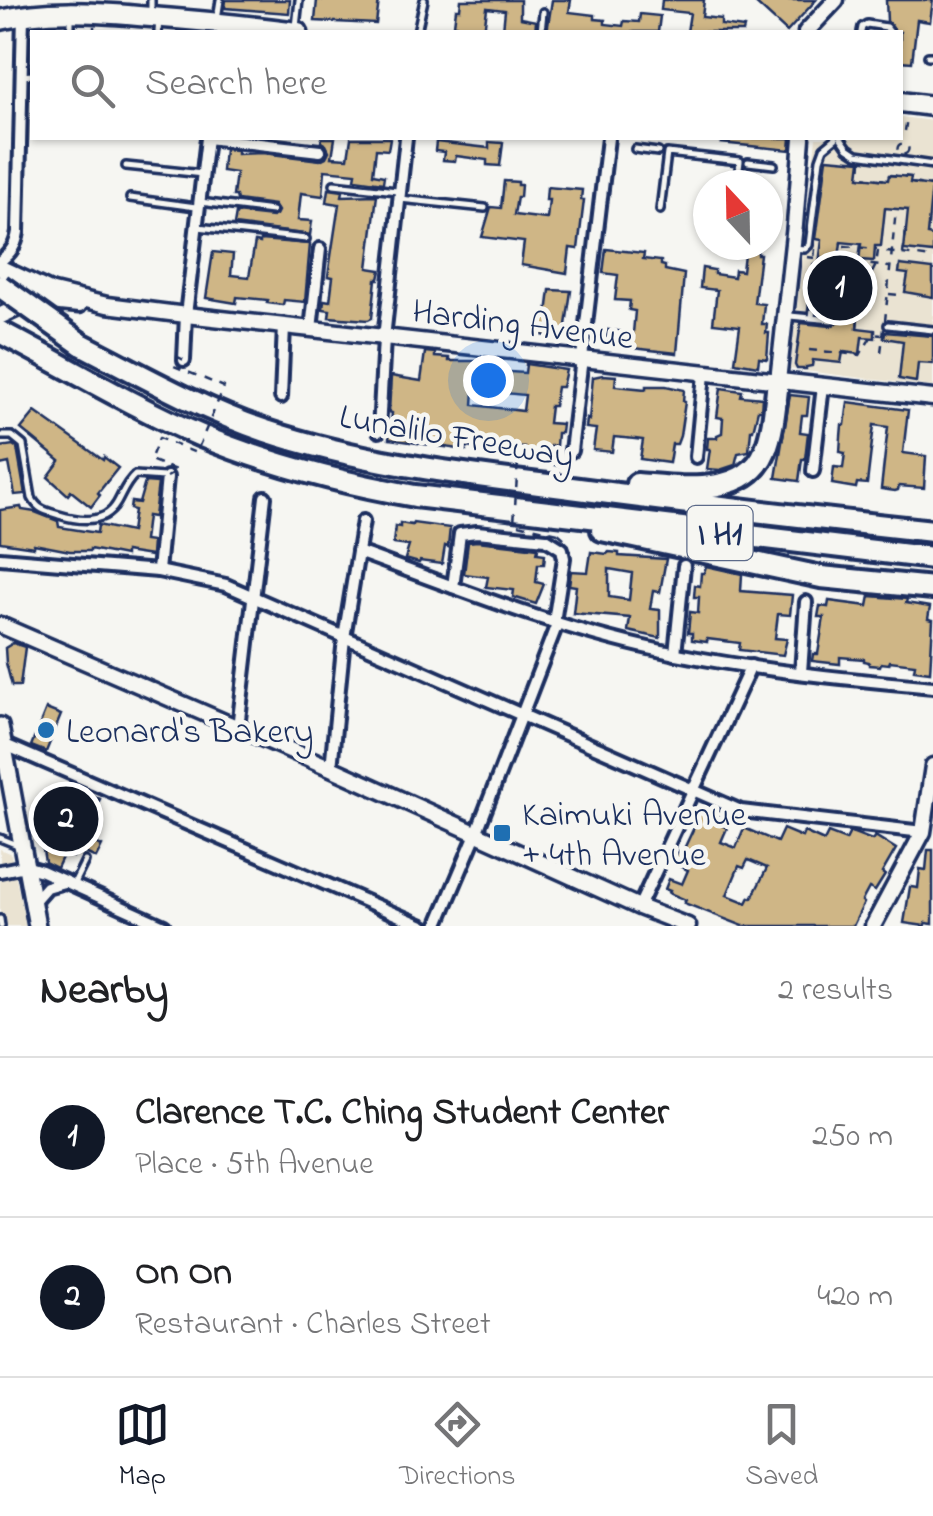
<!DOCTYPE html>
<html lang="en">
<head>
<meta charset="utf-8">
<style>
	:root { --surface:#fff; --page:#f6f6f6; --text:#202124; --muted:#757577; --line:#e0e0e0; --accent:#111827 }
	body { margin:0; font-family:"Indie Flower",sans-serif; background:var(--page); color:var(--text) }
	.compass { position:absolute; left:693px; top:170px; width:90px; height:90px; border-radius:50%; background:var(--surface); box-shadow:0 2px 8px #0004; rotate:338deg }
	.you { position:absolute; left:488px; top:380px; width:35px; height:35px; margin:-25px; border:8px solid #fff; border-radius:50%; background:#1a73e8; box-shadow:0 0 0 15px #1a73e833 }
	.badge { display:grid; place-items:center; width:65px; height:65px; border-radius:50%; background:var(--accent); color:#fff; font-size:32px; font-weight:700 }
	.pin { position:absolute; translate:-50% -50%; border:5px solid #fff; box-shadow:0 2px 10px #0006 }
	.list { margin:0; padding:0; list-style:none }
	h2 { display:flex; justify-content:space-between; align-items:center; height:130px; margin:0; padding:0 40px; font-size:42px }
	h2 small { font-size:32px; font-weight:400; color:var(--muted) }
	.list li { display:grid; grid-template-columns:65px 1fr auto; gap:30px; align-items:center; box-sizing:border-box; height:160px; padding:0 40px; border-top:2px solid var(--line) }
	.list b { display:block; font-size:38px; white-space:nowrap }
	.list p { margin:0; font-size:32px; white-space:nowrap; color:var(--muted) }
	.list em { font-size:32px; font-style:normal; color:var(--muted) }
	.icon { flex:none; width:55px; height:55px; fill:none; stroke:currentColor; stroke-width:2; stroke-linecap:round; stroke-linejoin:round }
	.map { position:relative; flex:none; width:933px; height:926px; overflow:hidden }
	.search { position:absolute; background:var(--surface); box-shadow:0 2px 8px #0004; left:30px; right:30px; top:30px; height:110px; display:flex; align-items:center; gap:25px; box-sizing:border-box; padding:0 35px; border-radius:0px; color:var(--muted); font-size:38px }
	.sheet { height:450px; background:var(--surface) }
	nav { display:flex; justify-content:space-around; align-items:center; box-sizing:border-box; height:140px; border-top:2px solid var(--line); background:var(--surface); font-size:28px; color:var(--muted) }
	nav a { display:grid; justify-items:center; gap:5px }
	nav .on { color:var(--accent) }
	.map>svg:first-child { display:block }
	.built { fill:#eae3d2 }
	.building { fill:#cfb686; stroke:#1b2f5e; stroke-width:2.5; fill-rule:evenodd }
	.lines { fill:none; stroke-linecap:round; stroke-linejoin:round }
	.service-casing { stroke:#1b2f5e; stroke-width:12 }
	.minor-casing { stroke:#1b2f5e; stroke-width:18 }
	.tertiary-casing { stroke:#1b2f5e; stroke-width:21 }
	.secondary-casing { stroke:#1b2f5e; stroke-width:22 }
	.primary-casing { stroke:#1b2f5e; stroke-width:25 }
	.motorway-casing { stroke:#1b2f5e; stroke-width:28 }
	.path { stroke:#1b2f5e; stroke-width:2.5; stroke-dasharray:8 8; stroke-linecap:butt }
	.service { stroke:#f6f6f2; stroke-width:5 }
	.minor { stroke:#f6f6f2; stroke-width:10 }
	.tertiary { stroke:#f6f6f2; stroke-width:14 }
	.secondary { stroke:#f6f6f2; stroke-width:15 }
	.primary { stroke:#f6f6f2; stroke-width:18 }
	.motorway { stroke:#f6f6f2; stroke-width:20 }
	.motorway-bridge-casing { stroke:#1b2f5e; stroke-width:28; stroke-linecap:butt }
	.path-bridge { stroke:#1b2f5e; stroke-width:2.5; stroke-dasharray:8 8; stroke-linecap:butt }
	.motorway-bridge { stroke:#f6f6f2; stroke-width:20 }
	.poi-dot { fill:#1f6fb2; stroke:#f6f6f2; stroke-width:4 }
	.labels { text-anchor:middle; stroke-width:9; stroke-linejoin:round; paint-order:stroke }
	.shield { fill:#f6f6f2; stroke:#5d6b8a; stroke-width:2.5 }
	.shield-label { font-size:32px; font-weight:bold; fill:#1b2f5e }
	.street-label { font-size:35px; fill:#1b2f5e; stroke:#f6f6f2 }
	.poi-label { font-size:35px; fill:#1b2f5e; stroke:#f6f6f2; text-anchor:start }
</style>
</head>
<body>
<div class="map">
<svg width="933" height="926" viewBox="0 0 933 926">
	<rect width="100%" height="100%" fill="#f6f6f2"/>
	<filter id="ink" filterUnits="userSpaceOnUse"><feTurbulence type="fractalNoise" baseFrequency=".01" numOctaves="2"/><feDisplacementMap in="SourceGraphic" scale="20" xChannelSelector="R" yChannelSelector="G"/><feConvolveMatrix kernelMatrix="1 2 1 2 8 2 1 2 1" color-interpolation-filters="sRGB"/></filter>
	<g filter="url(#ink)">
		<g class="built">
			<path d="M901 117 933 121V387L790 369 816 138H900Z"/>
			<path d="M0 849 11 854 26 926H0Z"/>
		</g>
		<g class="building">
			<path d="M226 0H290L289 13 225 8Z"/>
			<path d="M317 0H379L376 24 315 21Z"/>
			<path d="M461 0H520V18L536 21 535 32 503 30 505 10 487 8 484 32H474L475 27 454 25 456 9H460Z"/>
			<path d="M552 0H571L569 12 595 15V19L605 20V24L623 26 624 21 639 22 640 14 660 16 658 32H547Z"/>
			<path d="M662 0H704L702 17 721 19V25L744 28 743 32H687L690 13 661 10Z"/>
			<path d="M752 0H816L787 32Z"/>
			<path d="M886 0H933L930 22 917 20 912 62 900 61V32H896L887 21Z"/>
			<path d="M322 138H335L332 157 348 158 351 138H390L388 150 376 149 373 174 384 176 383 183 355 179 356 173 325 170 323 196 301 193 298 220 312 221 310 235 234 225 236 213 272 217 276 215 278 211 274 205 237 200 236 196H233L236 173 222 171 224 149 237 150V154L263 153 320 160 326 157 329 151 326 145 321 142Z"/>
			<path d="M721 138H791L790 150 721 143Z"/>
			<path d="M436 142 489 148V142L503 143 500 166 487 165V160L456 156 455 161 443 160 444 152 435 151Z"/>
			<path d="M827 158 861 161 859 177 888 180 889 175 911 177 910 183 932 186 927 235 933 236V253L904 250 908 210 885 208 881 246H875L874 261 859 260 861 244 841 242 838 266 863 268 857 328 875 330V338L862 337 860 354 843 352 841 363 813 360 812 366 806 367V369H797L795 365 801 323 831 326 838 322 835 314 819 312 821 281 812 280 814 264H819L822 240 816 239Z"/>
			<path d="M504 181 518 182V185H521L520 197H517L514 215 547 219 549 200H546L547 187 582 190 581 200H584L578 249 570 248 567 273 521 265 524 242 482 237 491 207 501 208Z"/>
			<path d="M329 189 343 191 342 196 377 195 368 268 381 270 379 279H376L372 318 368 320 329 317 330 310 323 309 324 300 330 301 333 277 328 276 339 204 327 202Z"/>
			<path d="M260 240 310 244 305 302 284 300 283 305 267 303 268 300 237 297 236 303 206 298 213 252 233 254 231 275 249 277 255 242 260 243Z"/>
			<path d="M745 245H758L757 254H760L754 303 764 304 762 324H767L766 333H769L767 359 759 358 758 366 735 362 740 326 713 323 717 290 700 288 702 268 714 270V274L734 277 735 270 742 271Z"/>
			<path d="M606 249 644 253 643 259 661 261V265L665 266V270L684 274 677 353 606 345 608 330 633 333 635 311 629 310 630 301 615 300 618 275 603 273Z"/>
			<path d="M900 265 933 269V297L905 292 908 274 899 273Z"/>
			<path d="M550 290 571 291 565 332 559 331 558 337 540 335 543 313 547 314Z"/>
			<path d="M885 332 933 336V364L918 363 916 382 899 379 903 341 884 338Z"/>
			<path d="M425 352 435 353V357L449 358V361H479V364L492 366V371L525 373 526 364 566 370 562 387H557L554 406H550L548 423 562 424 561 433H557L556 446H550L549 454H545L523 452 524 448 495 447 496 444 476 443V448L466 447V450L389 439 392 413 389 412 391 376 421 381ZM474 390 525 395 523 411 473 405Z"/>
			<path d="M603 375 616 376 615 386 646 389V386H666L684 390 683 401 685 402 680 436 677 444H672L669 463 640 459 643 440 635 439 614 437 612 452 593 450 596 429 586 428 587 419 589 420 593 377Z"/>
			<path d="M721 388 742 391 741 396 762 398 761 410H758L753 430H751L749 451 738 453 735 465 720 470 707 469 710 449H707L708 438H717V435L722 433 723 418 717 417Z"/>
			<path d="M790 395 809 397 807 415H802L800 432 808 433 805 459H802L799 481 776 478Z"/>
			<path d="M848 402 908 410 903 453 926 456 924 488 899 486 898 490 895 491 881 489 888 427 874 425 867 484 857 483 856 488 832 484 834 467 843 468 845 453 840 452 841 437 842 425H845Z"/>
			<path d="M35 412 103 460 104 457 118 468 98 493 100 495 91 507 71 491 68 495 48 477 60 461 21 429Z"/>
			<path d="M13 445 17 448 25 494 15 495 9 463 0 465V447Z"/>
			<path d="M145 482 158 483 154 517 147 516 144 541 152 542 151 556 125 552V556L90 549V551H70L34 544V547L0 542V510L21 507 22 510 35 512 58 521 59 527 97 533 98 525 131 532 134 510 130 509 131 502 139 503Z"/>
			<path d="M400 523 412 525 413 523 450 528 448 547 445 546 442 564 420 561 419 563 405 559 409 546 393 544 395 526 400 527Z"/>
			<path d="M477 541 538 548 537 553 545 554 544 564H538L536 582 544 584 536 604 513 597 514 590 486 587 488 577 464 574 468 542Z"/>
			<path d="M591 552 607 554 609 552 619 553V556L666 559 660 592 653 591 650 609 660 610V638L628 631 630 618 573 613 576 586 569 585 571 571 588 572ZM609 569 632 573 629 600 609 597Z"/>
			<path d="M706 566 742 574 741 591 792 595 790 615 778 614 775 638 787 639 783 655 739 650 740 643 707 639V642L692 640V633H688L690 612 698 613 699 597H694L695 585 700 586 701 573H704Z"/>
			<path d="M870 596 907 599 906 603 930 607 928 619 933 620 930 672 914 670 915 664 890 661 889 664 881 663 880 666 869 665V662L864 661V659L840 657V664L812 661 813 654H818L824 617H818L820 606 828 607 829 601 868 606Z"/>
			<path d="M13 643 25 647 20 686H12L6 663 5 648Z"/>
			<path d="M46 709 61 715 46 752 31 746Z"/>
			<path d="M75 788 100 799 83 837 102 846 96 858 77 849 73 857 64 853 57 868 45 862 41 838 44 832 53 836Z"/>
			<path d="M699 808 720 817 717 823 727 828 721 842 736 848 744 828 777 842 783 829 802 837 804 832 824 841 828 833 846 840 850 832 854 833 872 840 875 836 896 849 882 873 885 875 875 891 869 888 862 901 864 903 853 926H743L684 903 686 900 669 893 670 891 665 889 669 879 682 884 688 870 673 863 678 851 682 853 697 821 694 820ZM748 860 767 868 752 898 750 897 747 903 727 895 739 866 744 868Z"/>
			<path d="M928 850H933V924L926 923 925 926 904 923 910 887 918 888 920 869 926 870Z"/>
		</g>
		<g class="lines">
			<defs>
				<g id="service">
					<path d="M151 14V0"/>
					<path d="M71 16V32"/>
					<path d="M217 19 220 0"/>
					<path d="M296 27 299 0"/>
					<path d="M158 32 159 20"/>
					<path d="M417 32 424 0"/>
					<path d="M541 32 543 12"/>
					<path d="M861 32 862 27 867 24 886 27 890 32"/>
					<path d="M928 56H933"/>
					<path d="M22 76 32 75"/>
					<path d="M841 138 848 148 857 154 933 165"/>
					<path d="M635 149 658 152"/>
					<path d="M748 162 774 165"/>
					<path d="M126 166 203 174"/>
					<path d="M334 184 397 191"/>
					<path d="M130 198 196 207"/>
					<path d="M400 199 485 208"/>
					<path d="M200 202 272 211"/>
					<path d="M660 210 667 153 740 161 737 185"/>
					<path d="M198 227 306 239"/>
					<path d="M793 248 805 249 809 245 820 159 824 148 836 138"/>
					<path d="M790 316 832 320"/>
					<path d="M812 317 814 300"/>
					<path d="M888 325 933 330"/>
					<path d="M0 436H12L23 445 32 498C38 510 46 511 59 515 79 521 105 525 117 503 123 492 126 483 135 475L164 477"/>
					<path d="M0 838 20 846"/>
					<path d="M74 883 85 861"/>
					<path d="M0 919 1 926"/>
				</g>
				<g id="minor">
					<path d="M207 138 320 151"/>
					<path d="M0 261C11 253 16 245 18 232L23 15"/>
					<path d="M311 329 320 249"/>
					<path d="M184 360 186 315 207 138"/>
					<path d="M281 397 284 326"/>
					<path d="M379 431 384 338 406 138"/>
					<path d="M571 451 608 138"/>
					<path d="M696 457 704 374"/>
					<path d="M813 471 823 386"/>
					<path d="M358 552C462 590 567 633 677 654 761 671 848 679 933 687"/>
					<path d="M0 558 158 571 226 585 741 811 923 832"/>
					<path d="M158 571 167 477"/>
					<path d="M453 587 460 534 477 532 546 539 562 549 564 558 554 622"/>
					<path d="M675 654 684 566"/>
					<path d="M801 672 806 602"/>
					<path d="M238 728 265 497"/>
					<path d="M3 744 423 926"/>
					<path d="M331 768 344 638 363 521"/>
					<path d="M0 871 25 866 42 871 164 926"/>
					<path d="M32 903 46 887 64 882"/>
					<path d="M639 907 751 666"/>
					<path d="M437 926 476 834 557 624"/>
				</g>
				<g id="tertiary">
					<path d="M806 32 836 0"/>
					<path d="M1 284 49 291 107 305 186 315 933 398"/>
					<path d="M21 299 79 305"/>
					<path d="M778 381 795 225 802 138"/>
					<path d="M0 625 331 768 639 907 688 926"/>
					<path d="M873 926 923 832 933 766"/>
				</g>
				<g id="secondary">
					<path d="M0 268 49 291"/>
					<path d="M0 316 32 301"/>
					<path d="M0 726 37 926"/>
				</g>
				<g id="primary">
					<path d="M0 20C46 9 91 12 138 16 192 20 245 25 298 32"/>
					<path d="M900 102 933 106"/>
				</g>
				<g id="motorway">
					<path d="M0 332C66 366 131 406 199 435 268 464 341 483 415 496L933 558"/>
					<path d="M81 344C141 375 201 409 266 431 365 464 469 475 571 488 692 504 812 518 933 531"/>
					<path d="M637 484C678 487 746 498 765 451 774 429 775 404 778 381"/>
					<path d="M602 530 821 577 933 588"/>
				</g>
			</defs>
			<use href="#service" class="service-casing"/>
			<use href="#minor" class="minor-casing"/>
			<use href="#tertiary" class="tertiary-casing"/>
			<use href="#secondary" class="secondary-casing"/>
			<use href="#primary" class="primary-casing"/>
			<use href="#motorway" class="motorway-casing"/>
			<g class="path">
				<path d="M94 26V31L99 32"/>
				<path d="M81 32V30"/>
				<path d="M905 131 907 117"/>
				<circle cx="903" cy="149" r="5.5"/>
				<path d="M862 160 861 177 888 180 889 175 911 177 910 183 933 186"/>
				<path d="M844 246 877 249"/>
				<path d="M903 254 906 232"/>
				<path d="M807 257 889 267"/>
				<path d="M840 260 841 242"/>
				<path d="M813 272 815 249"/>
				<path d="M889 294 900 295"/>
				<path d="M822 310 858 314 860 296 876 265 878 251 933 258"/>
				<path d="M885 321 896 209"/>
				<path d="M857 328 858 315"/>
				<path d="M809 350 860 355 873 334 891 336"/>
				<path d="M881 352 884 329"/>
				<path d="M558 533 565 539"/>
			</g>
			<use href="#service" class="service"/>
			<use href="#minor" class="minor"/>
			<use href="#tertiary" class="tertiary"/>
			<use href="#secondary" class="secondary"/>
			<use href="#primary" class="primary"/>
			<use href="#motorway" class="motorway"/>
			<defs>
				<path id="motorway-bridge" d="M0 286 81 344"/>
			</defs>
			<use href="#motorway-bridge" class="motorway-bridge-casing"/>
			<g class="path-bridge">
				<path d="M167 477 178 471 150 460 159 438 196 453 224 387 174 366 178 357 184 360"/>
				<path d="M558 533 514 523 518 460 569 467 571 451"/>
			</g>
			<use href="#motorway-bridge" class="motorway-bridge"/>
		</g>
	</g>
	<g class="poi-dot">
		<circle cx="46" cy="730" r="10"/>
		<rect x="492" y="823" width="20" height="20" rx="5"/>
	</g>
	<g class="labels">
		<rect class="shield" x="687.5" y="506" width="65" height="54" rx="8"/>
		<g class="shield-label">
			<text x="720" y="544">I H1</text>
		</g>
		<g class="street-label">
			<text transform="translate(523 323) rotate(7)" y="12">Harding Avenue</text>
			<text transform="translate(457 435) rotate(10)" y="12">Lunalilo Freeway</text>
		</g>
		<g class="poi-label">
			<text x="66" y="742">Leonard's Bakery</text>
			<text x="522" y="825">Kaimuki Avenue<tspan x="522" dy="40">+ 4th Avenue</tspan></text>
		</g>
	</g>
</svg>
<svg class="compass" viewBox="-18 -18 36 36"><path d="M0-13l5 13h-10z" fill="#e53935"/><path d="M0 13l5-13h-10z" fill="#757577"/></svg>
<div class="you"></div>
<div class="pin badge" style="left:840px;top:288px">1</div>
<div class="pin badge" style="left:66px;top:819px">2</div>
<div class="search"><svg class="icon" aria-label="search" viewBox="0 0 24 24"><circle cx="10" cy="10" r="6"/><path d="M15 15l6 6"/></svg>Search here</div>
</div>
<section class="sheet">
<h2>Nearby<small>2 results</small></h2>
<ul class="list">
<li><span class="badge">1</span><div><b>Clarence T.C. Ching Student Center</b><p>Place · 5th Avenue</p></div><em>250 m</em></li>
<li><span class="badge">2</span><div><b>On On</b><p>Restaurant · Charles Street</p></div><em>420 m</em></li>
</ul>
</section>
<nav>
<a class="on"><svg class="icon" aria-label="map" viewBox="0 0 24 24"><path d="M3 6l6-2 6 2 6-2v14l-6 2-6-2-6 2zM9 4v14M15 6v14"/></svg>Map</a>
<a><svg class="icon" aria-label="directions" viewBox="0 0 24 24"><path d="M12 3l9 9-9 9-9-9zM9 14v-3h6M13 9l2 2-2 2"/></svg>Directions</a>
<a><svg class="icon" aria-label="saved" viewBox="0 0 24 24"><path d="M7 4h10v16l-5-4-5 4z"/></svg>Saved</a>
</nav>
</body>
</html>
